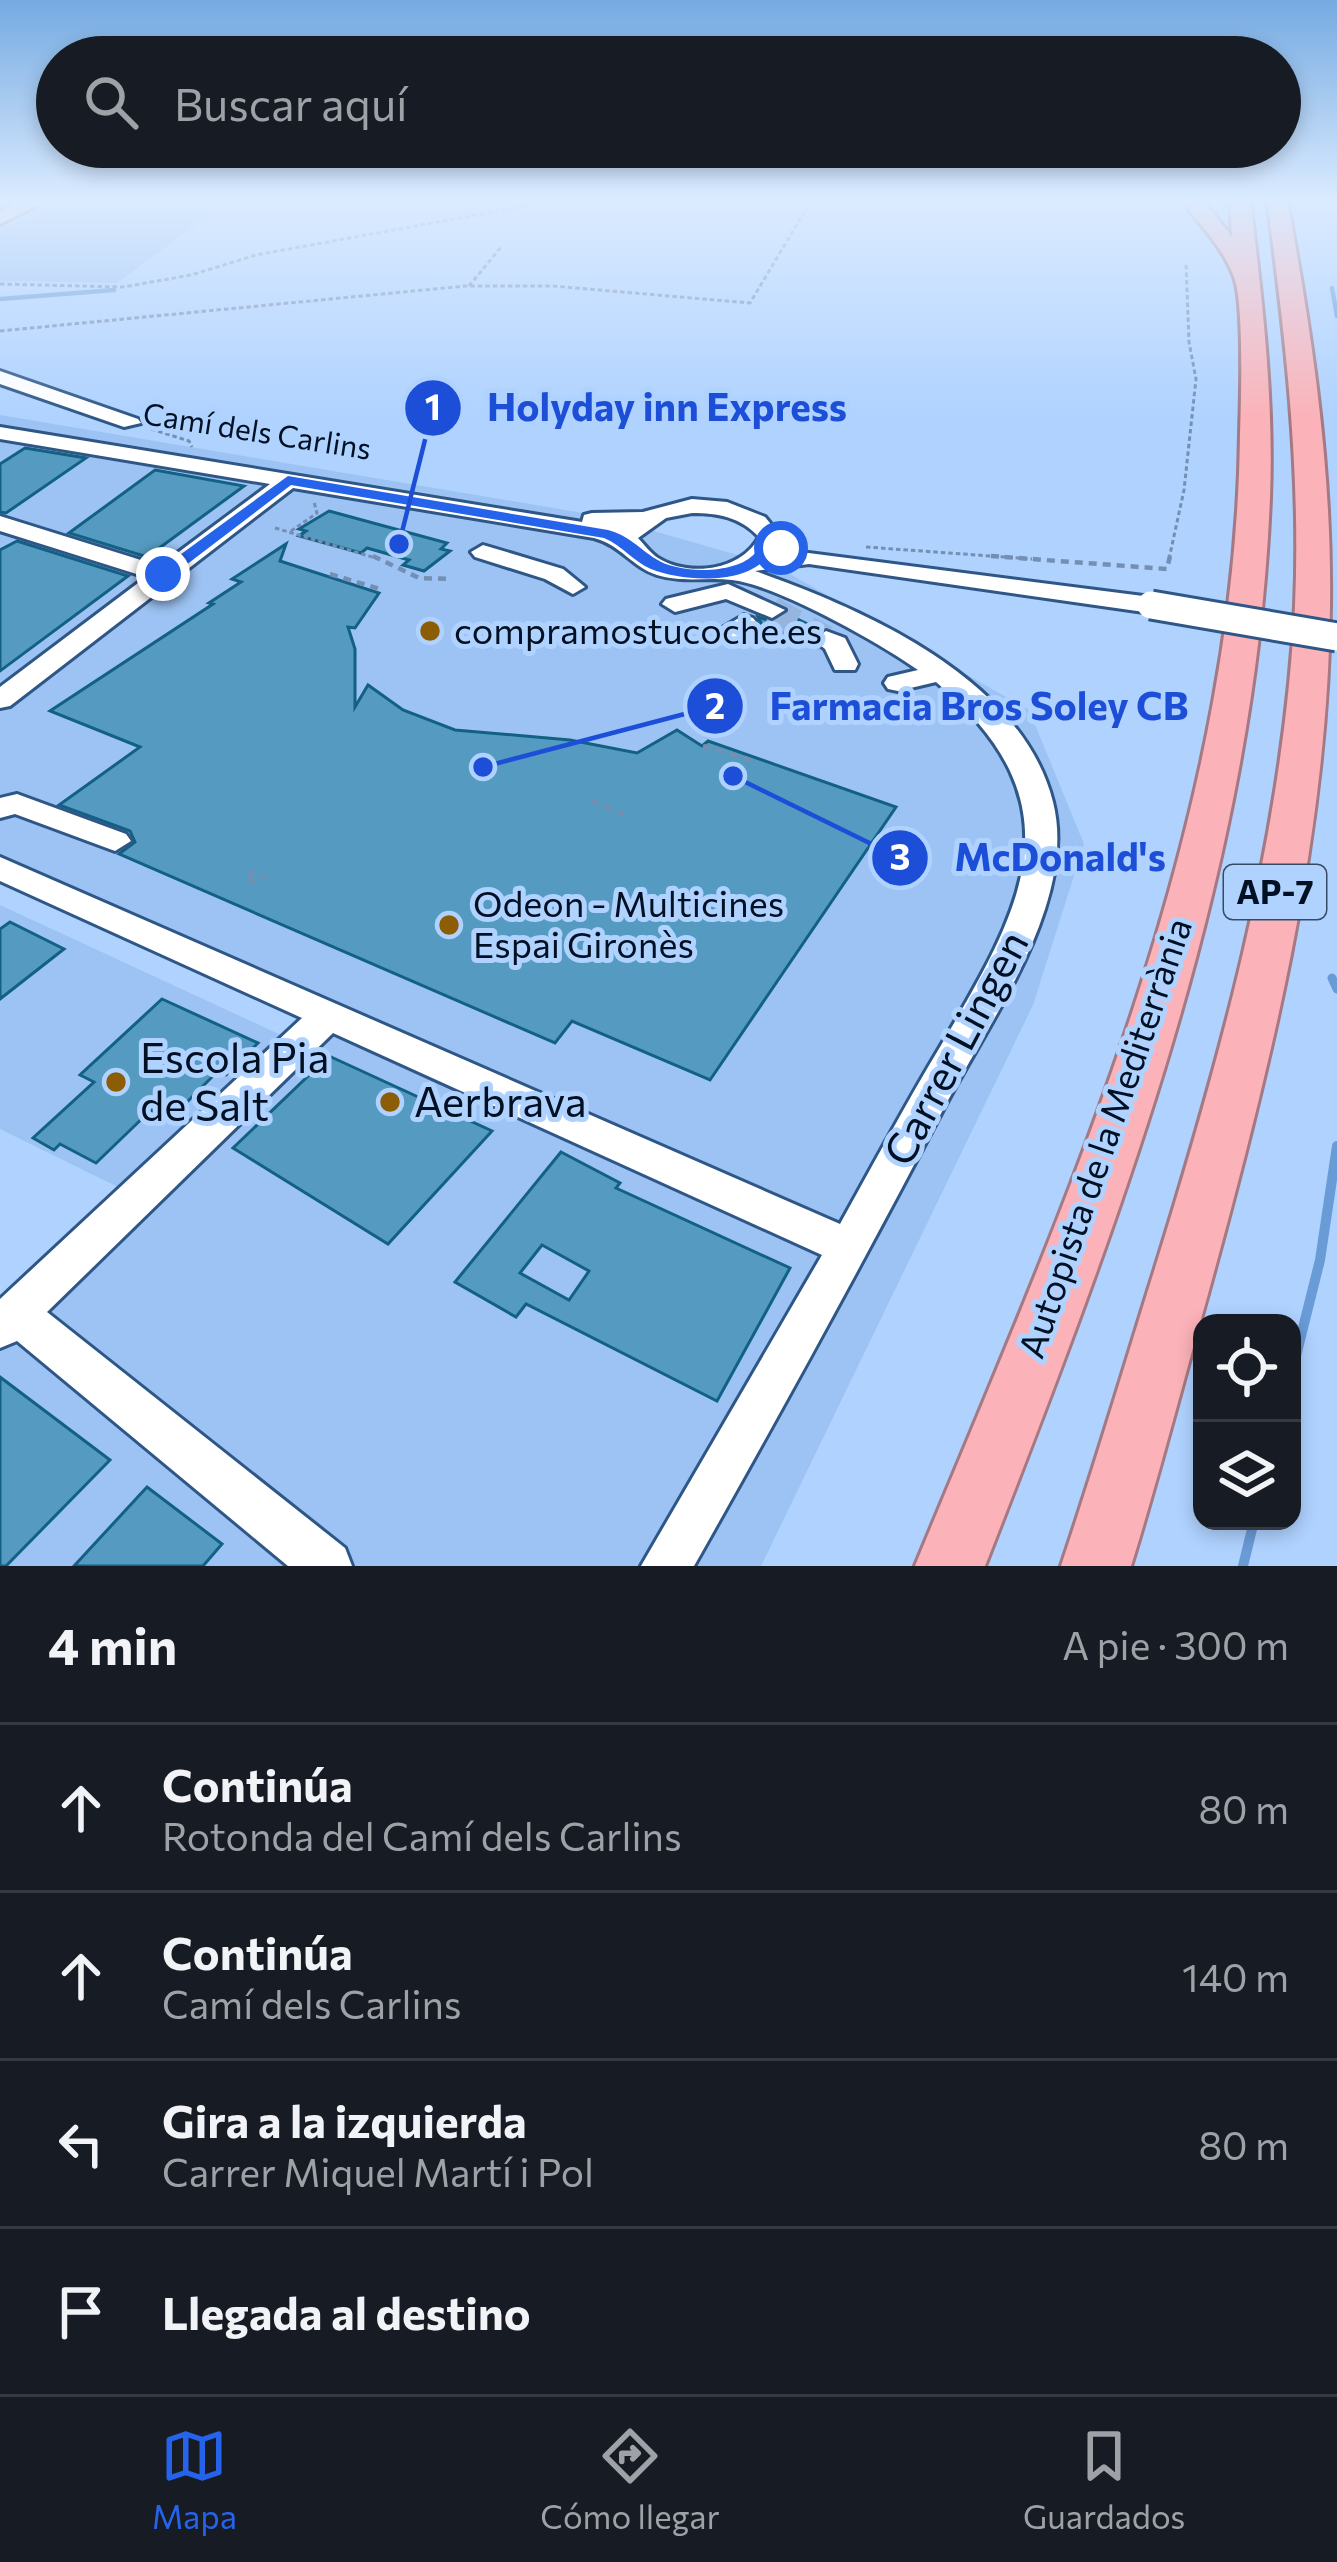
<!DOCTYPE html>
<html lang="es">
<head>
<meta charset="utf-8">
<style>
	:root { --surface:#171b24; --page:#20242c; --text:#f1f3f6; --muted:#9ea1a6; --line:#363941; --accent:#2563eb }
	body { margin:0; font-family:Commissioner,sans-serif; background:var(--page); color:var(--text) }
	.controls { position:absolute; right:36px; bottom:36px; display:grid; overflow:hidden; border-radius:24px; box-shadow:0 6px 18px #0003 }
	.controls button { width:108px; height:108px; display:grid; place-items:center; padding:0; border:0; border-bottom:3px solid var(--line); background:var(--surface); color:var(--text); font:60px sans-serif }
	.stop { position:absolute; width:36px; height:36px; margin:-27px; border:9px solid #2563eb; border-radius:50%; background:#fff }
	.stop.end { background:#2563eb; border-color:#fff; box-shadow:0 3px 12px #0008 }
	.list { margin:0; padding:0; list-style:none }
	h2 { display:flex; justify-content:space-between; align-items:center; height:156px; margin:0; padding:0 48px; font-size:51px }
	h2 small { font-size:39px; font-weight:400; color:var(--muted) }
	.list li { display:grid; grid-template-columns:78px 1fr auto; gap:36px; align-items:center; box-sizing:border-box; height:168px; padding:0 48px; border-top:3px solid var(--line) }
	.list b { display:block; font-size:45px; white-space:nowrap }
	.list p { margin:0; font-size:39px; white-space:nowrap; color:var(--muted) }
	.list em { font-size:39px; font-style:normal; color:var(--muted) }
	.icon { flex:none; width:66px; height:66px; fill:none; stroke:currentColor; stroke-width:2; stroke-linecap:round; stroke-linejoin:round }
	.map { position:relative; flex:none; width:1337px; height:1566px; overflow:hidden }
	.search { position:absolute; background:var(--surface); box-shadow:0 6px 18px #0003; left:36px; right:36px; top:36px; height:132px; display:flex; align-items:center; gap:30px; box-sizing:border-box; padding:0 42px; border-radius:66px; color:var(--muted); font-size:45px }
	.sheet { height:828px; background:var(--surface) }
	nav { display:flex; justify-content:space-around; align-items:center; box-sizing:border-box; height:168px; border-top:3px solid var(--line); background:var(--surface); font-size:33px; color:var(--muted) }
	nav a { display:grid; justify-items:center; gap:6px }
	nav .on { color:var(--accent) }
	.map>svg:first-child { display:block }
	.built { fill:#9cc3f3 }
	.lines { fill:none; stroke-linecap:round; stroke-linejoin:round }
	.stream-far2 { stroke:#699bd7; stroke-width:4.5 }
	.stream-far1 { stroke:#699bd7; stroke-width:9 }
	.stream { stroke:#699bd7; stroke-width:10 }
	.building { fill:#559bc1; stroke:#126184; stroke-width:3; fill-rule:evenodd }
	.minor-tunnel { stroke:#95b5de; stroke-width:27; stroke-dasharray:27 14; stroke-linecap:butt }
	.minor-casing { stroke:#2e5686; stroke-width:6 }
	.major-casing { stroke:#a47984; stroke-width:6 }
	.highway-casing { stroke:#a47984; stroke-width:6 }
	.path-far1 { stroke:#748fb3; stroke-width:3; stroke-dasharray:4.5 3; stroke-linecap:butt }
	.path { stroke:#748fb3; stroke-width:4.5; stroke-dasharray:8 6; stroke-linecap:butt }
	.minor { fill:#fff; fill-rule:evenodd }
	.major { fill:#fdd1d4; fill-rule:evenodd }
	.highway { fill:#fbb2b8; fill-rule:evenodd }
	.minor-bridge-casing { stroke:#2e5686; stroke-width:33; stroke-linecap:butt }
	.minor-bridge { stroke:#fff; stroke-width:27 }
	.route { fill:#2563eb }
	.poi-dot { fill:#8c5d04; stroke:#afd2ff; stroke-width:4.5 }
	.labels { text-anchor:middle; stroke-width:10; stroke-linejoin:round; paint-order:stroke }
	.far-street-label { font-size:30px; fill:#021023; stroke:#afd2ff }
	.shield { fill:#afd2ff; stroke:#364a65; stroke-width:3 }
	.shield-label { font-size:33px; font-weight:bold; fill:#021023 }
	.poi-label { font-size:36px; fill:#021023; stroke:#afd2ff; text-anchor:start }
	.street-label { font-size:36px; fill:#021023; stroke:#afd2ff }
	.near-street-label { font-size:42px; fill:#021023; stroke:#afd2ff }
	.near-poi-label { font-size:42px; fill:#021023; stroke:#afd2ff; text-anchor:start }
	.leader { fill:none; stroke:#1d4ed8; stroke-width:4.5 }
	.callout-dot { fill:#1d4ed8; stroke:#afd2ff; stroke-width:4.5 }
	.mark-label { font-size:36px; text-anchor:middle; font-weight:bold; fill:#fff }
	.callout-label { font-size:39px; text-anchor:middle; font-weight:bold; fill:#1d4ed8; stroke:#afd2ff; stroke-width:10; stroke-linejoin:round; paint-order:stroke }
</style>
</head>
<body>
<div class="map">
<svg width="1337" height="1566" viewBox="0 0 1337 1566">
	<rect width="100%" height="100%" fill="#afd2ff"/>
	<g class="built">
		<path d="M59 199H67L212 213 117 283 0 281V230Z"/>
		<path d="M0 415 601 516 776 566 1029 710 1084 844 1033 1005 761 1566H0V1323L341 1016 0 861Z"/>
		<path d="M0 905 283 1036 118 1187 0 1129Z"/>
	</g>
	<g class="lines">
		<g class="stream-far2">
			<path d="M1332 288 1337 316"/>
			<path d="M0 299 114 290"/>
		</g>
		<path class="stream-far1" d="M1332 978 1337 989"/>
		<g class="stream">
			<path d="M1292 1372 1320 1260 1337 1146"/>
			<path d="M1243 1566 1254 1521"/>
		</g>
	</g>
	<g class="building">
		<path d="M25 448 86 458 6 513 0 512V464Z"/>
		<path d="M155 470 244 486 147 557 69 533Z"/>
		<path d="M329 511 447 543 441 549 450 551 424 571 403 565 409 560 367 548 361 553 299 536 306 531 299 529Z"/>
		<path d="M17 541 128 576 0 671V550Z"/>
		<path d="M286 544 280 561 379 593 355 628 348 627 355 649V707L368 685 403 710 455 730 570 740 637 753 677 730 702 746 708 741 896 807 710 1080 572 1021 555 1043 119 854 135 842 130 831 59 805 140 747 50 711 213 604 209 603 241 582 232 579Z"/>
		<path d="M787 614 820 630 808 639 814 646 773 638 757 630 761 623 758 617 774 622Z"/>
		<path d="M10 922 64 949 0 999V929Z"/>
		<path d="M162 999 258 1043 226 1075 218 1071 169 1120 151 1110 96 1163 60 1144 54 1150 33 1138 94 1082 80 1075Z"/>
		<path d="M329 1056 492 1131 388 1244 233 1148Z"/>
		<path d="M561 1152 620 1183 616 1188 790 1268 717 1401 526 1304 516 1317 455 1282ZM542 1245 589 1271 569 1300 520 1273Z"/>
		<path d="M0 1377 110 1460 6 1566H0Z"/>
		<path d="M147 1487 222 1544 203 1566H74Z"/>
	</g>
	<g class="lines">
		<path class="minor-tunnel" d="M772 610 826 639"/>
		<defs>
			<g id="minor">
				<path d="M0 371 138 419 141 423 124 427 0 384Z"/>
				<path d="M0 427 582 522 584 515 592 513 643 512 692 499 727 502 765 517 793 551 1151 597 1164 605 1151 613 809 564 755 571C863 609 1022 678 1053 802 1062 837 1056 875 1045 909 1023 978 980 1040 946 1104 865 1259 781 1412 694 1566H641L822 1255 333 1033 47 1312 345 1548 352 1566H288L17 1341 0 1348V1299L302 1018 0 881V857L840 1224C873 1165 905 1105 940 1047 1022 908 1083 805 936 682L898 691 888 689 884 683 888 677 918 670C880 643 777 585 732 580 707 577 683 583 657 575 632 567 621 545 594 538L293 488 10 706 0 708V687L146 577 0 531V516L160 566 270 484 0 439ZM692 513C718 513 740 517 759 537 742 570 690 578 658 558 650 553 644 544 638 538L666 518Z"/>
				<path d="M483 545 563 569 585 587 573 594 545 579 475 557 471 552Z"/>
				<path d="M728 584 785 610 772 618 726 599 675 612 662 604 666 599Z"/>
				<path d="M744 615 753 618 757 623C749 635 735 640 721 637L717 631Z"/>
				<path d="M826 631 845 638 858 664 855 670H835L825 649 813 639Z"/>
				<path d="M17 794 126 834 131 841 115 851 15 814 0 818V798Z"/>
			</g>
			<path id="major" d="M26 199H49L0 224V212Z"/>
			<g id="highway">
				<path d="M1180 199H1202L1232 237 1230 199H1250C1262 298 1274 399 1270 498 1255 871 1119 1222 985 1566H915C1064 1206 1235 832 1240 435 1241 400 1244 310 1235 280 1226 251 1199 223 1180 199Z"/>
				<path d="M1267 199H1287C1312 334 1332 469 1330 606 1328 839 1269 1071 1208 1294 1182 1385 1159 1476 1131 1566H1061C1091 1477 1118 1387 1146 1297 1216 1074 1283 842 1295 606 1301 469 1285 334 1267 199Z"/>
			</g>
		</defs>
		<use href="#minor" class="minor-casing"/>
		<use href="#major" class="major-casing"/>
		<use href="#highway" class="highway-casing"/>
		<g class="path-far1">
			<path d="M0 284 123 287 191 275 256 255 564 199"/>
			<path d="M469 286 501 247"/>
			<path d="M0 331 465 286H553L750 303 812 199"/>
			<path d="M151 429 189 441 192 447"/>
			<path d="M275 528 379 559"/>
			<path d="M291 531 317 513 314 502"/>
			<path d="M866 547 1032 559"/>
			<path d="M1169 559 1184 490 1196 379 1189 342 1186 263"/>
		</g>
		<g class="path">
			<path d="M373 556 419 578 452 579"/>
			<path d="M991 556 1167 569 1170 556"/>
			<path d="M330 574 380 589"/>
			<path d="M703 746 754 761"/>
			<path d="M591 801 624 814"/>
			<path d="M255 871 246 878 256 882 264 876"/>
		</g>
		<use href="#minor" class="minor"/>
		<use href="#major" class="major"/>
		<use href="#highway" class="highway"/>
		<defs>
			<path id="minor-bridge" d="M1151 605 1337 637"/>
		</defs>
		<use href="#minor-bridge" class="minor-bridge-casing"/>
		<use href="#minor-bridge" class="minor-bridge"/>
	</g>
	<linearGradient id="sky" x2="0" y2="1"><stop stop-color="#75aae1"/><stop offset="0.48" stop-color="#dbebff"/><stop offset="1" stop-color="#dbebff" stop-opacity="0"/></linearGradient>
	<rect width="1337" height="418" fill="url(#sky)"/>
	<path class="route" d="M288 476 608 530C630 536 638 548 656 559 678 574 737 575 755 553 759 548 760 541 763 536L769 534 789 548 781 553 772 549C755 587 683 582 651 569 634 562 623 546 604 538L291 485 169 578H158V571Z"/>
	<g class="poi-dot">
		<circle cx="430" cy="631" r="12"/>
		<circle cx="449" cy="925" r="12"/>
		<circle cx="116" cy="1082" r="12"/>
		<circle cx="390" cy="1102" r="12"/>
	</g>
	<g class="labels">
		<g class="far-street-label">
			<text transform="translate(257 432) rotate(9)" y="10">Camí dels Carlins</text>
		</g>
		<rect class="shield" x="1224" y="865" width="102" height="54" rx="9"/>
		<g class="shield-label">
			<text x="1275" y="904">AP-7</text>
		</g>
		<g class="poi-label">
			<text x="454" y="644">compramostucoche.es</text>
			<text x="473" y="917">Odeon - Multicines<tspan x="473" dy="41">Espai Gironès</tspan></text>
		</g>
		<g class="street-label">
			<text transform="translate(1105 1138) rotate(-71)" y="13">Autopista de la Mediterrània</text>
		</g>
		<g class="near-street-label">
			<text transform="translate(956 1048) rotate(-62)" y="15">Carrer Lingen</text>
		</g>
		<g class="near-poi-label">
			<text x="140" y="1073">Escola Pia<tspan x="140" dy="48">de Salt</tspan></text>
			<text x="414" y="1117">Aerbrava</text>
		</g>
	</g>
	<path class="leader" d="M399 544L433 408M483 767L715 706M733 776L900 858"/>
	<g class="callout-dot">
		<circle cx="399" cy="544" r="12"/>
		<circle cx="483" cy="767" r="12"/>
		<circle cx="733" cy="776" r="12"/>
		<circle cx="433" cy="408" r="30"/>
		<circle cx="715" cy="706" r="30"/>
		<circle cx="900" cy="858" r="30"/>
	</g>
	<g class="mark-label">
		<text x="433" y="420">1</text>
		<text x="715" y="719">2</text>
		<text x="900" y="870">3</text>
	</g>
	<g class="callout-label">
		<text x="667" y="421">Holyday inn Express</text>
		<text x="979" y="720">Farmacia Bros Soley CB</text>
		<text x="1060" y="871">McDonald's</text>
	</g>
</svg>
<div class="controls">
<button><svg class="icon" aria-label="locate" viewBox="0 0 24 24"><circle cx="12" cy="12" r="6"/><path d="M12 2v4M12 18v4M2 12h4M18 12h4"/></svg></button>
<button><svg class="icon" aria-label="layers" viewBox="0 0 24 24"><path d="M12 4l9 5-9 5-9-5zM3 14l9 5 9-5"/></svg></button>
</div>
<div class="stop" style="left:781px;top:548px"></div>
<div class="stop end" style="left:163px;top:574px"></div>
<div class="search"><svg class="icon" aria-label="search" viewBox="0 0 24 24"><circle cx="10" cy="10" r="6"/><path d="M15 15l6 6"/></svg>Buscar aquí</div>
</div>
<section class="sheet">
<h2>4 min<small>A pie · 300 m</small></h2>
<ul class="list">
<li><svg class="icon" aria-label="ahead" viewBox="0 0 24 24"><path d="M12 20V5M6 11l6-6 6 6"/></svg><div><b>Continúa</b><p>Rotonda del Camí dels Carlins</p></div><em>80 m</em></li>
<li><svg class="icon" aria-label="ahead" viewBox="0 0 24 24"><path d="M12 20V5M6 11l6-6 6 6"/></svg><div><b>Continúa</b><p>Camí dels Carlins</p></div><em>140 m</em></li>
<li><svg class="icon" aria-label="left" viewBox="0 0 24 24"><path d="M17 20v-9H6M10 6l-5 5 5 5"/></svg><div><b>Gira a la izquierda</b><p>Carrer Miquel Martí i Pol</p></div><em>80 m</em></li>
<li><svg class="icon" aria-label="arrive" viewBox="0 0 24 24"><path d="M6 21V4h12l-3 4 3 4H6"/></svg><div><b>Llegada al destino</b></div></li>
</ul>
</section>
<nav>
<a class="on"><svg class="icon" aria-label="map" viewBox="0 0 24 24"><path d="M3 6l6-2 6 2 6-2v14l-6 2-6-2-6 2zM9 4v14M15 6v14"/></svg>Mapa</a>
<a><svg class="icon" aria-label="directions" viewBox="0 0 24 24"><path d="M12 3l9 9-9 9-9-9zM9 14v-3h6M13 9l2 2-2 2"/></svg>Cómo llegar</a>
<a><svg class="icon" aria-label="saved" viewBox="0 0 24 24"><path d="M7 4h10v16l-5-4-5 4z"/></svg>Guardados</a>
</nav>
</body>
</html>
